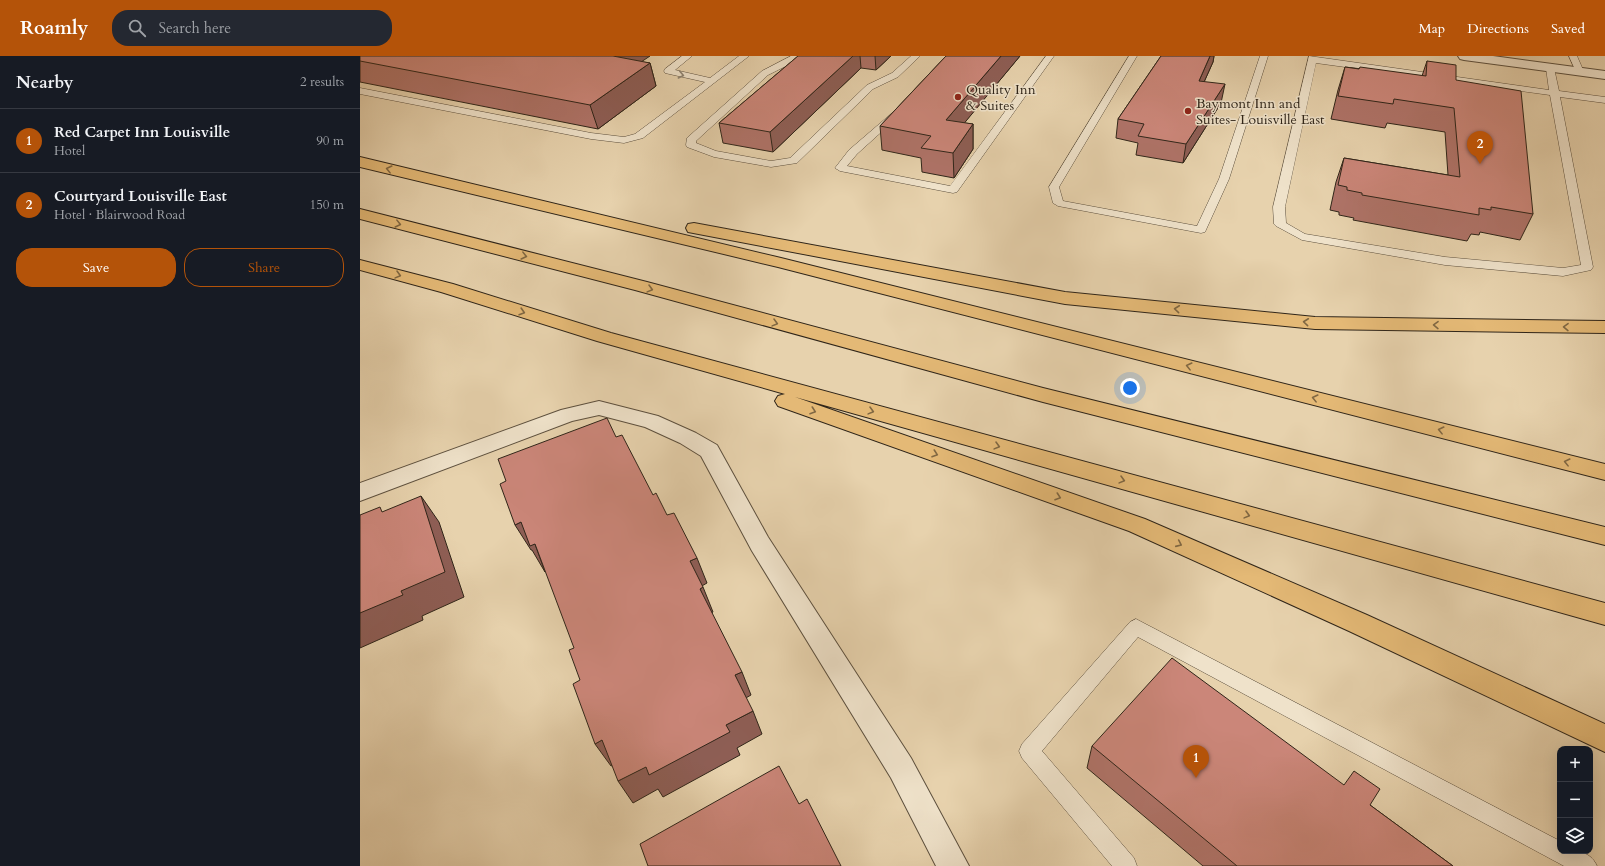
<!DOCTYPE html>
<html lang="en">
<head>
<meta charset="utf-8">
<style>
	:root { --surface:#171b24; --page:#242831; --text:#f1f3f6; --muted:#9ea1a6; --line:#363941; --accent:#b45309 }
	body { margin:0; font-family:Cardo,serif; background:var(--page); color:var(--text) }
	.controls { position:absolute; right:12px; bottom:12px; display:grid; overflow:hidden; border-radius:8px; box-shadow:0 4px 16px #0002 }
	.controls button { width:36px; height:36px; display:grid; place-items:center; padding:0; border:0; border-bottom:1px solid var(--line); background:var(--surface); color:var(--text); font:20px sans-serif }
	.you { position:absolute; left:770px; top:332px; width:14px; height:14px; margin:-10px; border:3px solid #fff; border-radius:50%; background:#1a73e8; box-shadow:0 0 0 6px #1a73e833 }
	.badge { display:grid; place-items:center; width:26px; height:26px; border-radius:50%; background:var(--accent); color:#fff; font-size:13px; font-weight:700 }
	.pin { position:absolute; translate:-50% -33px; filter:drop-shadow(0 1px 2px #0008) }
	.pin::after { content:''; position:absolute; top:21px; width:14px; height:12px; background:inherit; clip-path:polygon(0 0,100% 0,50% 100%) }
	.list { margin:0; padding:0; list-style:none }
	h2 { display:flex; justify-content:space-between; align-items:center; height:52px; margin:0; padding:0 16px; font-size:17px }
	h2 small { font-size:13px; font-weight:400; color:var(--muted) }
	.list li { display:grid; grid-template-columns:26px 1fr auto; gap:12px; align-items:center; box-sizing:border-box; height:64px; padding:0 16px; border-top:1px solid var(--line) }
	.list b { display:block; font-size:15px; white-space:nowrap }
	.list p { margin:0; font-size:13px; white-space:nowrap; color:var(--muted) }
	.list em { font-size:13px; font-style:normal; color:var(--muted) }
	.actions { display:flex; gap:8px; padding:12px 16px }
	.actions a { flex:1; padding:9px 0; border:1px solid var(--accent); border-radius:16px; text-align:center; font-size:14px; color:var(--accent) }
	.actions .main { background:var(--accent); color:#fff }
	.icon { flex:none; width:22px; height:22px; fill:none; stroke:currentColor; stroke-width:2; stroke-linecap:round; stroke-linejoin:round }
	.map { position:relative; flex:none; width:1245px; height:810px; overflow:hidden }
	header { display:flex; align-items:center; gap:24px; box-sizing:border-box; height:56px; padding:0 20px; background:var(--accent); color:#fff }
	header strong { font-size:19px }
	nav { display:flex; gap:22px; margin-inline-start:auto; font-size:14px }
	.search { width:280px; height:36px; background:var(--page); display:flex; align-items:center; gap:10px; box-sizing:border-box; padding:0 14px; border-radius:16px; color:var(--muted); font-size:15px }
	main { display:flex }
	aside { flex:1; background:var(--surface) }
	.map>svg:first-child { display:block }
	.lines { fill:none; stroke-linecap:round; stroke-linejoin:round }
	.service-casing { stroke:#5d503e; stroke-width:1 }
	.minor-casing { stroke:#5d503e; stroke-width:2 }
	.motorway-casing { stroke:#2f2519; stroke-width:2 }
	.service { fill:#efe2ca; fill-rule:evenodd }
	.minor { fill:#efe2ca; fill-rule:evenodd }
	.motorway { fill:#e4b976; fill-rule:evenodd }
	.wall { fill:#af7368; stroke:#2f2519 }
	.shaded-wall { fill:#8e5e55; stroke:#2f2519 }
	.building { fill:#cb8679; stroke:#2f2519 }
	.oneway { stroke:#8f8472 }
	.oneway2 { stroke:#806843 }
	.poi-dot { fill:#8f2418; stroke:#efe2ca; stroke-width:1.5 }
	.labels { text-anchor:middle; stroke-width:3; stroke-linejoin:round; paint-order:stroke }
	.far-poi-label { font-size:14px; fill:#2f2519; stroke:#efe2ca; text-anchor:start }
</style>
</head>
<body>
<header>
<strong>Roamly</strong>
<div class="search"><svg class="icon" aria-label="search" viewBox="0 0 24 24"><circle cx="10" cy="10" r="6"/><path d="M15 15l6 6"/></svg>Search here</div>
<nav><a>Map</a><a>Directions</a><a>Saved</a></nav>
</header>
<main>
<aside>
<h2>Nearby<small>2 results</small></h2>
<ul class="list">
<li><span class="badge">1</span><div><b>Red Carpet Inn Louisville</b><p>Hotel</p></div><em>90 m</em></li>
<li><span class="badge">2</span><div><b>Courtyard Louisville East</b><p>Hotel · Blairwood Road</p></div><em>150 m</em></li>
</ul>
<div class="actions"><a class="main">Save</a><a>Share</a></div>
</aside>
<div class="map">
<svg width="1245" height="810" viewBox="0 0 1245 810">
	<rect width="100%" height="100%" fill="#e7d2ad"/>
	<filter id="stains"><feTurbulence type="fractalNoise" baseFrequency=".005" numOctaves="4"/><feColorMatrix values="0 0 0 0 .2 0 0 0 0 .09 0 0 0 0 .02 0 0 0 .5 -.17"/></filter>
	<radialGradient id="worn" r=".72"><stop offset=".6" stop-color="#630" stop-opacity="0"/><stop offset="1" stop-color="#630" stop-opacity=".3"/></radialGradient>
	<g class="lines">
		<defs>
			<g id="service">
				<path d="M322 0H332L315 14 350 22 379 0H389L283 82 264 87 231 83 0 38V32L231 77 264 81 275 78 345 26 305 17 304 15 305 13Z"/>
				<path d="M431 0H441L432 7 408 19 336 85V87L356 95 411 105 430 102 507 29 532 17 551 0H560L538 21 513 33 437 107 411 111 354 101 327 91 326 89 327 82 402 15Z"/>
				<path d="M686 0H694L597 136 593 137 480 115 475 112 489 94 532 57 535 56 540 59 538 61 497 98 487 110 590 130Z"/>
				<path d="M769 0H777L699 131 703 145 837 170 859 123 900 0H908L869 123 845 176 841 177 698 150 693 147 689 131Z"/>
				<path d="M949 0 1189 34 1186 12 1190 9 1194 12 1199 35 1245 41V47L1200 41 1233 211 1231 214 1203 220 1085 209 942 184 916 170 914 168 913 151ZM956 7 1190 39 1221 209 1203 212 1085 201 945 178 926 167 925 151Z"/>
				<path d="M1209 0H1217L1224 16 1223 18H1217Z"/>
				<path d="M776 563 1200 785V795C1215 795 1230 794 1237 810H1204L778 581 682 695 774 802 777 810H752L662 702 659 695 662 688 770 566Z"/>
			</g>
			<g id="minor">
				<path d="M1098 0H1133L1245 15V23L1104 4 1100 3Z"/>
				<path d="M239 345 298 360 336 377 357 389 408 481 551 702 609 810H576L531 722 392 495 341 400 320 387 285 371 239 359 212 365 0 445V427L201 354Z"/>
			</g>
			<g id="motorway">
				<path d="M0 101 421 202 1245 408V424L418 211 0 111Z"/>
				<path d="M0 153 287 226 683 332 1245 471V489L683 346 275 234 0 163Z"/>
				<path d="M334 167 705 236 955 261 1245 265V277L955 273 705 248 328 176 326 172 328 168Z"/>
				<path d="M0 204 93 228 251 277 1245 547V569L435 341 785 463 1007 559 1245 668V696L989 575 769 475 418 350 415 345 418 340 425 338 237 285 81 236 0 214Z"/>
			</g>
		</defs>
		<use href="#service" class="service-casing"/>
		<use href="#minor" class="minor-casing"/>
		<use href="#motorway" class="motorway-casing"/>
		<use href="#service" class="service"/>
		<use href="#minor" class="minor"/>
		<use href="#motorway" class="motorway"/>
	</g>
	<g class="wall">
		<path d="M0 0 282 6 290 7 296 30 238 73 0 26Z"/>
		<path d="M438 0H531L516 14 501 12 413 96 363 87 359 67Z"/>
		<path d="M586 0H660L604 67 613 68V93L594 122 562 116 561 102 522 94 520 70Z"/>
		<path d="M801 0H854L853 6 844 26 861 47 823 107 776 99 778 87 756 82 758 63Z"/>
		<path d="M1067 5 1096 24 1173 158 1160 184 1120 176 1119 179 1111 178 1107 185 993 164 994 162 979 159V156L970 154 976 126 984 102 1088 119 1085 76 1027 67 1025 72 971 63 978 34 985 11 1062 20Z"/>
		<path d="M732 690 1010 749 1093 810H843L727 712Z"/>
	</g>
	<g class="shaded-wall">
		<path d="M251 0H290L257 22Z"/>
		<path d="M493 0H500L501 12 413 96 410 76Z"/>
		<path d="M515 0H531L516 14Z"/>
		<path d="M641 0H660L587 88 586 64Z"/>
		<path d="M850 0H854L853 6 836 44 839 25Z"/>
		<path d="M290 7 296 30 238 73 230 49Z"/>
		<path d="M865 28 861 47 823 107 826 88Z"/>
		<path d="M613 68V93L594 122 593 97Z"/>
		<path d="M61 440 79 466 104 541 62 560 63 564 0 592V557Z"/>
		<path d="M161 466 175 488 185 516 172 494H171L155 469Z"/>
		<path d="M337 502 347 527 340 531 330 505Z"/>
		<path d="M343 531 353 556 350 558 340 533Z"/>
		<path d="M382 616 391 639 384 643 375 619Z"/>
		<path d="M393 655 402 678 377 692 380 699 303 741 298 733 273 747 258 725Z"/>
		<path d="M242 684 258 707 251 710 235 688Z"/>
	</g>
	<g class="building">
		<path d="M0 0H253L290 7 230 49 0 5Z"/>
		<path d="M438 0H493L410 76 359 67Z"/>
		<path d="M586 0H641L586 64 613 68 593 97 561 92 571 80 520 70Z"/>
		<path d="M801 0H850L839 25 865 28 826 88 778 80 784 68 758 63Z"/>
		<path d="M1067 5 1096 9V24L1161 35 1173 158 1131 151V154L1119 152V159L1002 139V137L987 134V131L978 129 984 102 1100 121 1094 52 1034 43 1033 48 978 40 985 11 999 13 1000 11 1066 20Z"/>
		<path d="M247 362 256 381 262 379 293 439 296 437 307 459 314 457 337 502 330 505 343 531 340 533 382 616 375 619 393 655 366 669 370 676 289 719 286 711 258 725 242 684 235 688 213 628 220 624 209 594 214 592 175 488 170 490 161 466 155 469 140 428 146 425 138 403Z"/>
		<path d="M61 440 85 516 41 535 43 539 0 557V459L20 451 22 456Z"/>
		<path d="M812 602 984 729 994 715 1020 733 1010 749 1093 810H877L732 690Z"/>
		<path d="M419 710 439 748 447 743 481 810H288L280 788Z"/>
	</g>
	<defs><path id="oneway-chevron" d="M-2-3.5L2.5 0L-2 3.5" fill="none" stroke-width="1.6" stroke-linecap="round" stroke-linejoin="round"/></defs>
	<use class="oneway" href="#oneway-chevron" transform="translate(321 19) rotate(12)"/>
	<g class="oneway2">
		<use href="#oneway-chevron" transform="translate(29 113) rotate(-166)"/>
		<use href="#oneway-chevron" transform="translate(38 168) rotate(14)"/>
		<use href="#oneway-chevron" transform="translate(164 200) rotate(14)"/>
		<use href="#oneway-chevron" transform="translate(38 219) rotate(15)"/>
		<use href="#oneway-chevron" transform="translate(290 233) rotate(15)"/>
		<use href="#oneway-chevron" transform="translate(817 253) rotate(-174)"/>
		<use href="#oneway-chevron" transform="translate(162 256) rotate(17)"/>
		<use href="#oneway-chevron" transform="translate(946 266) rotate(-174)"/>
		<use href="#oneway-chevron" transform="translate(415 267) rotate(15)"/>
		<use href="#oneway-chevron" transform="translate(1076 269) rotate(-179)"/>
		<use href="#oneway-chevron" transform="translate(1206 271) rotate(-179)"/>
		<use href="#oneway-chevron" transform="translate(829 310) rotate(-166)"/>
		<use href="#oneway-chevron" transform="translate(955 342) rotate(-166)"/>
		<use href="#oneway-chevron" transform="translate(453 355) rotate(19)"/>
		<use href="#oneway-chevron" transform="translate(511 355) rotate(15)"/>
		<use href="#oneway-chevron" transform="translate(1081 374) rotate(-166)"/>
		<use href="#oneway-chevron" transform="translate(637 390) rotate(15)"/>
		<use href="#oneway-chevron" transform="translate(575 398) rotate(19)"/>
		<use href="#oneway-chevron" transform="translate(1207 406) rotate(-166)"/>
		<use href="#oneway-chevron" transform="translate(762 424) rotate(15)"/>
		<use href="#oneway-chevron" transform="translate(698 441) rotate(19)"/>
		<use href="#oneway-chevron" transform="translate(887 459) rotate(15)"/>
		<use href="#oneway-chevron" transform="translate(819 488) rotate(24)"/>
	</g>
	<g class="poi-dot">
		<circle cx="598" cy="41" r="4"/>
		<circle cx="828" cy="55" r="4"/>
	</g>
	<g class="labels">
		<g class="far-poi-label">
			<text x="606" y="38">Quality Inn<tspan x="606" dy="16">&amp; Suites</tspan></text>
			<text x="836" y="52">Baymont Inn and<tspan x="836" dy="16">Suites- Louisville East</tspan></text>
		</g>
	</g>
	<rect width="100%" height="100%" filter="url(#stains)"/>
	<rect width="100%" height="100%" fill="url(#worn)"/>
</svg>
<div class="controls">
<button>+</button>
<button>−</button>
<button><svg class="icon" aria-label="layers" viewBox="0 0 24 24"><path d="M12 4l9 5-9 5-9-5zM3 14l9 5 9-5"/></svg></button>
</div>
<div class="you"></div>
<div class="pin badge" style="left:836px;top:722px">1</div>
<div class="pin badge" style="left:1120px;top:108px">2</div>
</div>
</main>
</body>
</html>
